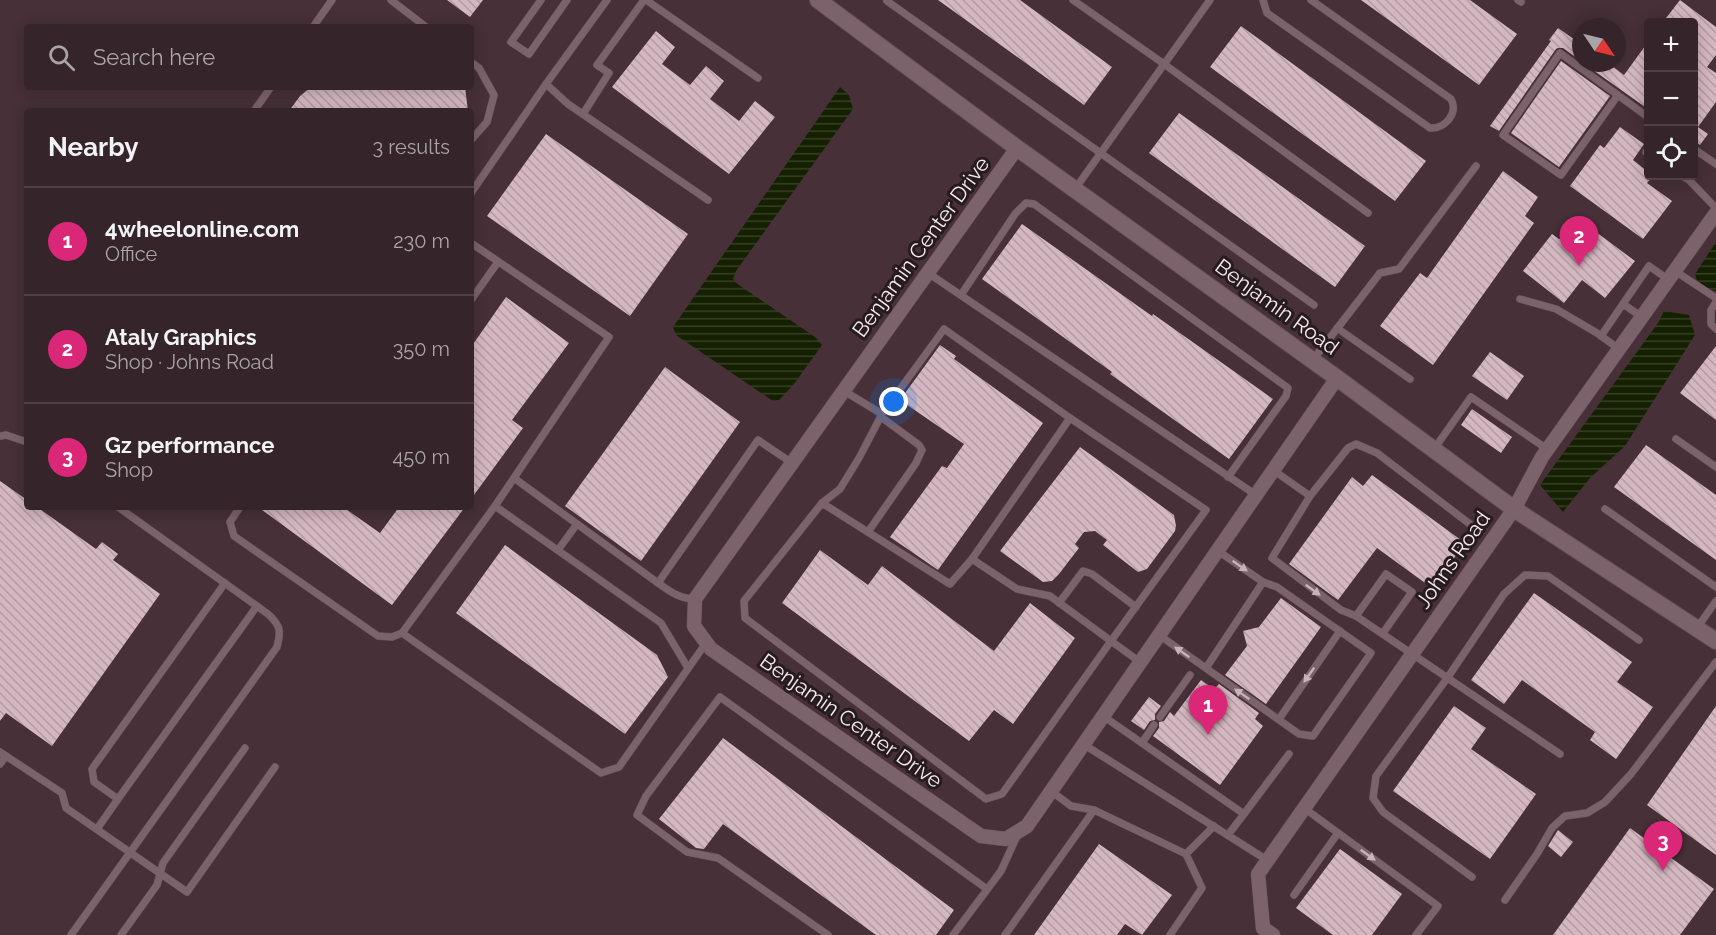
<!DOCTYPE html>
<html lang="en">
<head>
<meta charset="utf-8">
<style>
	:root { --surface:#35242a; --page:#3d2c32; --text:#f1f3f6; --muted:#aaa4a8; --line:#4f4147; --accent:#db2777 }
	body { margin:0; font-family:Raleway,sans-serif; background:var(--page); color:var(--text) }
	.controls { position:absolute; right:18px; top:18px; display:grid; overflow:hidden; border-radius:6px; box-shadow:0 3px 15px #0003 }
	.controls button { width:54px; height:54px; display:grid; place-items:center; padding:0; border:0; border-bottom:2px solid var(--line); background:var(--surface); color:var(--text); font:30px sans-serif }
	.compass { position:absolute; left:1572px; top:18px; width:54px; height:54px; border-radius:50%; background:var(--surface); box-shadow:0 3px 15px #0003; rotate:125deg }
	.you { position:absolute; left:894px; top:402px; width:21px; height:21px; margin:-15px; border:4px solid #fff; border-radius:50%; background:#1a73e8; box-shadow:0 0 0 9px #1a73e833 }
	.badge { display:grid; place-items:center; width:39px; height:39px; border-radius:50%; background:var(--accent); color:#fff; font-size:20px; font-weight:700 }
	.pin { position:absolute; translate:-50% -50px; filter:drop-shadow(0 2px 3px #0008) }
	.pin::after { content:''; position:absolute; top:32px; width:21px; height:18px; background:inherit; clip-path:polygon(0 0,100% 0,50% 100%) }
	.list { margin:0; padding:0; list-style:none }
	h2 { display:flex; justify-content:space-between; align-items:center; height:78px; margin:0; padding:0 24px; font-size:26px }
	h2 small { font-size:20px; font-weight:400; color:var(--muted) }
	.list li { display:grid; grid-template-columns:39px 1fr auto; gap:18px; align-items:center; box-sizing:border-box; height:108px; padding:0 24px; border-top:2px solid var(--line) }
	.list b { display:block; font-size:22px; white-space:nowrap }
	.list p { margin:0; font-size:20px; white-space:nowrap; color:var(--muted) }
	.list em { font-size:20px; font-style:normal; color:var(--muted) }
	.icon { flex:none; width:33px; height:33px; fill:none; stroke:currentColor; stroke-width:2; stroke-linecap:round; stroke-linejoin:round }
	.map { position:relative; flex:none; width:1716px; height:935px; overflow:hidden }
	.search { position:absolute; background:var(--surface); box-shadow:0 3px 15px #0003; left:24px; top:24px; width:450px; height:66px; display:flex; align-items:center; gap:15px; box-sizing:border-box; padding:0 21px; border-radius:6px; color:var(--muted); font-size:22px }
	.panel { position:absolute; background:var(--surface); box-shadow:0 3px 15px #0003; left:24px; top:108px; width:450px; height:402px; border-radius:6px }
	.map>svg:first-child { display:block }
	.water { fill:url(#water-rules) }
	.building { fill:url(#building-back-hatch) }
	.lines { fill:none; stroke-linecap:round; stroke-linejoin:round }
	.service-casing { stroke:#624e56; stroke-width:8 }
	.minor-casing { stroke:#624e56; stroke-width:15 }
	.tertiary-casing { stroke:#624e56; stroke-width:18 }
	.service { stroke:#7c626b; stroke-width:7 }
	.minor { stroke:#7c626b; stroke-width:14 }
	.tertiary { stroke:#7c626b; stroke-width:16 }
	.oneway { fill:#c7b3ba }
	.labels { text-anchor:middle; stroke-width:6; stroke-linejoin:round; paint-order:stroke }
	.street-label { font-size:21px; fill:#f9e9ee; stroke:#261c1f }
</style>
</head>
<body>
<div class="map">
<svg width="1716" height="935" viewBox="0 0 1716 935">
	<defs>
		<pattern id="water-rules" width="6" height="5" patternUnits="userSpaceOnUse" patternTransform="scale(1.5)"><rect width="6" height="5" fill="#142000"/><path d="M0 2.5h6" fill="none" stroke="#374026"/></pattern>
		<pattern id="building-back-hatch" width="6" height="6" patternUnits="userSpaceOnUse" patternTransform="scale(1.5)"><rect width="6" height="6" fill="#d4b7c1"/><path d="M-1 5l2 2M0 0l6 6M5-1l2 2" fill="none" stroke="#b29ba2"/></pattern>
	</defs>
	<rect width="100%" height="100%" fill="#473038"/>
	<g class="water">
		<path d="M840 87 849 95 853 109 736 271 733 279 736 283 815 337 822 345 794 384 779 400 773 401 676 335 673 327Z"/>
		<path d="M1716 242V291L1699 287 1695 274Z"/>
		<path d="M1664 311 1689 315 1695 335 1625 446 1590 478 1563 512 1540 485 1658 323Z"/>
	</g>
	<g class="building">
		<path d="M447 0H483L470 17Z"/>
		<path d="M938 0H1020L1112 67 1084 105Z"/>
		<path d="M1361 0H1470L1517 34 1479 85Z"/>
		<path d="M1680 0 1716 27V55L1707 67 1716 73V102L1698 127 1708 134 1700 145 1694 140V22H1663Z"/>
		<path d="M1241 26 1426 161 1395 201 1210 67Z"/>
		<path d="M1558 28 1581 44V61L1563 48H1558L1556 49 1499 131 1490 126 1551 41 1549 40Z"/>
		<path d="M656 31 675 47 662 64 690 85 706 66 724 81 710 99 739 121 755 101 775 117 729 174 612 87Z"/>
		<path d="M1648 42V109L1583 63H1608L1624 75Z"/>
		<path d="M1561 61 1610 96 1559 167 1511 133Z"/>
		<path d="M311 87H465L468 111H289L300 96Z"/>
		<path d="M1179 113 1365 246 1335 287 1149 153Z"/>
		<path d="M1620 127 1644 144 1633 160 1648 172V176H1653L1647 183 1672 201 1643 239 1570 186 1600 145 1604 148Z"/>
		<path d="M546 134 688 234 630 316 487 216Z"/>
		<path d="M1503 171 1538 197 1525 216 1534 223 1433 365 1380 326 1420 273 1427 278Z"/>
		<path d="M1022 224 1152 316 1153 314 1273 399 1229 459 1110 374 1112 372 982 279Z"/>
		<path d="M1588 226 1635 261 1605 298 1582 280 1564 303 1523 271 1552 234 1559 239 1580 237Z"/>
		<path d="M506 297 569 343 512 420 523 428 471 499V347Z"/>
		<path d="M940 345 956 356 954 359 1043 423 938 570 890 537 942 466 947 468 964 444 900 400Z"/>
		<path d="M1716 346V420L1680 393Z"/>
		<path d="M1490 352 1524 376 1507 400 1472 376Z"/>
		<path d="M665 367 740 422 641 561 565 506Z"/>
		<path d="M1472 409 1512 437 1501 453 1461 425Z"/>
		<path d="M1646 445 1716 495V560L1614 487Z"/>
		<path d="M1080 447 1174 515 1176 526 1175 531 1147 569 1138 572 1103 545 1107 540 1095 531 1084 532 1075 544 1079 548 1059 574 1052 581 1043 582 1000 551Z"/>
		<path d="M1372 475 1465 543 1432 588 1377 548 1338 600 1289 564 1352 477 1363 486Z"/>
		<path d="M0 481 27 500V507H37L96 549 102 542 118 554 113 560 160 594 52 746 6 713 0 721Z"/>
		<path d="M258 507H343L380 533 399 507H465L392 605Z"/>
		<path d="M505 545 657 655 668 677 625 734 456 613Z"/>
		<path d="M820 550 868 585 882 566 994 651 1030 603 1075 638 1013 724 994 710 969 741 782 603Z"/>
		<path d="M1534 593 1632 662 1617 682 1653 707 1616 759 1590 740 1595 732 1522 680 1504 704 1471 680Z"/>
		<path d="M1281 598 1321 627 1266 704 1225 675 1247 646 1243 631 1259 627Z"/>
		<path d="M1201 680 1214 689 1219 684 1259 713 1255 719 1263 726 1220 785 1153 736 1159 728V722L1164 721 1170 712 1174 716Z"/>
		<path d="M1149 697 1161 706 1155 714V720L1150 721 1144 730 1131 721Z"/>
		<path d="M1454 706 1486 728 1471 749 1536 794 1490 859 1393 791Z"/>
		<path d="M1716 706V855L1647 805Z"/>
		<path d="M723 738 954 910 936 935H876L723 824 704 849 696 848 659 819Z"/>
		<path d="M1630 828 1714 889 1680 935H1553Z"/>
		<path d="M1558 830 1573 842 1561 857 1548 846Z"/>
		<path d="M1099 844 1172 895 1142 935 1125 924 1117 935H1034Z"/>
		<path d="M1340 849 1402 894 1372 935H1333L1296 908Z"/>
	</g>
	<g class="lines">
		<defs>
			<g id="service">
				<path d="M391 0 426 27"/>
				<path d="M541 0 511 42 529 54 567 0"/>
				<path d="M646 0 758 78"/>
				<path d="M1073 0 1164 64 1368 213"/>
				<path d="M1263 0 1267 13 1430 128C1445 129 1459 113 1451 99L1311 0"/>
				<path d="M1518 0 1521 2"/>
				<path d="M887 1 1314 305"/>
				<path d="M313 27 332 0"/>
				<path d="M471 62 479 68 494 95 487 122 471 140"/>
				<path d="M546 84 568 104 708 200"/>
				<path d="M1618 95 1561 175 1503 135 1560 53 1648 117"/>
				<path d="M254 111 271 87"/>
				<path d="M583 114 609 73 597 65 644 0"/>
				<path d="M1694 149 1716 164"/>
				<path d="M1646 152 1648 153"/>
				<path d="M1682 176 1689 180 1716 208"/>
				<path d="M1075 189 1210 0"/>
				<path d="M471 193 546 84 607 0"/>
				<path d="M471 243 609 337 495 506"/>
				<path d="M1675 271 1716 298"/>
				<path d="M928 273 1256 495"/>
				<path d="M961 295 1015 214 1026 203 1034 204 1288 388 1286 396 1228 477"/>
				<path d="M1520 299 1556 309 1597 333 1619 349"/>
				<path d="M471 300 498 262"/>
				<path d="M1716 302 1711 310V324L1716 329"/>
				<path d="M1623 304 1642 317"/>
				<path d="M1337 328 1410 379"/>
				<path d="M1601 336 1649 266 1669 280"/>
				<path d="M1312 361 1380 273 1399 269 1476 166"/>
				<path d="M844 391 882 414"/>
				<path d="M0 436 6 435 27 442"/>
				<path d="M1676 439 1716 467"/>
				<path d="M1434 449 1471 397 1547 449"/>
				<path d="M1273 470 1310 496 1272 558 1341 610 1356 616"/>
				<path d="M514 478 658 583 758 440 792 463"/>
				<path d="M1310 496 1348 448 1356 444 1377 453 1475 528"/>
				<path d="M822 503 950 584 972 559 1017 589 1050 596 1111 641 1002 794 986 799 745 618 744 601Z"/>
				<path d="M822 503 840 489 859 458 882 414 944 329 1070 418"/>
				<path d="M240 507 230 522 234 536 378 636 392 637 402 633"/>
				<path d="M1605 509 1716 587"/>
				<path d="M868 532 916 463 922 450 919 445 881 417"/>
				<path d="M558 550 577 524"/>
				<path d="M972 559 1070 418 1206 510 1111 641 1140 662"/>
				<path d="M658 583C669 591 680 599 695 599"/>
				<path d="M1059 603 1083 571 1092 574 1136 607"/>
				<path d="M1697 628 1716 601"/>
				<path d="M1383 633 1412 592 1386 574 1356 616 1560 754"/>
				<path d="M1159 635 1299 734 1313 736 1371 653 1277 587 1263 582 1218 551"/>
				<path d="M688 668 661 623 495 506 402 633 601 773 619 767 706 643"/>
				<path d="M1206 668 1263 582"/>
				<path d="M1103 716 1244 814 1228 835"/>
				<path d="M1160 717 1190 675"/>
				<path d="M1279 719 1340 631"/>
				<path d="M1142 743 1154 725"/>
				<path d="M1083 744 1267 860"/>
				<path d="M0 752 62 793 66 808 187 892 275 767"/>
				<path d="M0 764 6 756"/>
				<path d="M1051 791 1071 806 1094 810"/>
				<path d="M118 799 257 606"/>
				<path d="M1304 808 1438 906 1416 935"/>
				<path d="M1244 814 1289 754"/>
				<path d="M97 829 118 799 94 782 92 769 225 583"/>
				<path d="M1186 854 1214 826"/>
				<path d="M1472 877 1383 812 1373 798 1376 776 1448 677 1504 594 1525 575 1548 576 1639 640"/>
				<path d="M1294 895 1338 833"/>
				<path d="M1505 900 1537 854 1552 828 1565 816 1587 813 1605 802 1631 774 1716 662"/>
				<path d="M71 935 277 647C281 631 281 626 268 614L118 507"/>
				<path d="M121 935 157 885 163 863 245 748"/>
				<path d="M828 935 718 858 687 852 637 815 646 796 720 697 987 889"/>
				<path d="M953 935 1001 871 1017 836"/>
				<path d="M1005 935 1094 810 1186 854 1202 888 1170 935"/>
			</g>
			<g id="minor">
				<path d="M1017 148 695 599 694 626 711 649 981 836 1006 839 1027 826 1337 378"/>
				<path d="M1273 935 1263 928 1258 874 1514 509 1542 457 1716 213"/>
			</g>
			<path id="tertiary" d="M818 0 1017 148 1337 378 1514 509 1716 641"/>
		</defs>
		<use href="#service" class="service-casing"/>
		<use href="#minor" class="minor-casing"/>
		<use href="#tertiary" class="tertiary-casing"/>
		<use href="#service" class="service"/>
		<use href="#minor" class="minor"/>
		<use href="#tertiary" class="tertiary"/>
	</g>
	<defs><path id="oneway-solid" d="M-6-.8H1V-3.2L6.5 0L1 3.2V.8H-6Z" transform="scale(1.5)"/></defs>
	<g class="oneway">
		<use href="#oneway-solid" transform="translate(1240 566) rotate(35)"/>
		<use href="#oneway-solid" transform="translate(1313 590) rotate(36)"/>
		<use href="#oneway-solid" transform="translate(1182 652) rotate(-145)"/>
		<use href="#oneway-solid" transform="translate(1309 675) rotate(125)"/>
		<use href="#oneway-solid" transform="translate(1242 694) rotate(-145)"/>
		<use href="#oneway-solid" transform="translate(1368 855) rotate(36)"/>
	</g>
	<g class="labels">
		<g class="street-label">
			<text transform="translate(921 247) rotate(-54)" y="7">Benjamin Center Drive</text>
			<text transform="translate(1277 307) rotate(36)" y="7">Benjamin Road</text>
			<text transform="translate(1453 560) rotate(-55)" y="7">Johns Road</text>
			<text transform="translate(851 721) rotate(35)" y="7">Benjamin Center Drive</text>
		</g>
	</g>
</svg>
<div class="controls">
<button>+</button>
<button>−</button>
<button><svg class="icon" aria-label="locate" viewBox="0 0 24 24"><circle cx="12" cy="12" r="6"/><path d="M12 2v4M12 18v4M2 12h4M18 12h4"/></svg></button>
</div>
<svg class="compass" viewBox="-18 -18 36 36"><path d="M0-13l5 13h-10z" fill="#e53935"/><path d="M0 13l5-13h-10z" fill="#aaa4a8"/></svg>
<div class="you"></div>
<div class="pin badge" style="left:1208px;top:735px">1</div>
<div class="pin badge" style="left:1579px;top:266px">2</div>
<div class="pin badge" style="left:1663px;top:871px">3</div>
<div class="search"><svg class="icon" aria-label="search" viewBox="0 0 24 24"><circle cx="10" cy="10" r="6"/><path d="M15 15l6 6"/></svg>Search here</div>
<section class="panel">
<h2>Nearby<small>3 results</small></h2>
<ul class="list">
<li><span class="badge">1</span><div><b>4wheelonline.com</b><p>Office</p></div><em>230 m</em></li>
<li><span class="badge">2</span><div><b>Ataly Graphics</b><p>Shop · Johns Road</p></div><em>350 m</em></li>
<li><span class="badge">3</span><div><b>Gz performance</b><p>Shop</p></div><em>450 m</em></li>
</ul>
</section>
</div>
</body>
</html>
